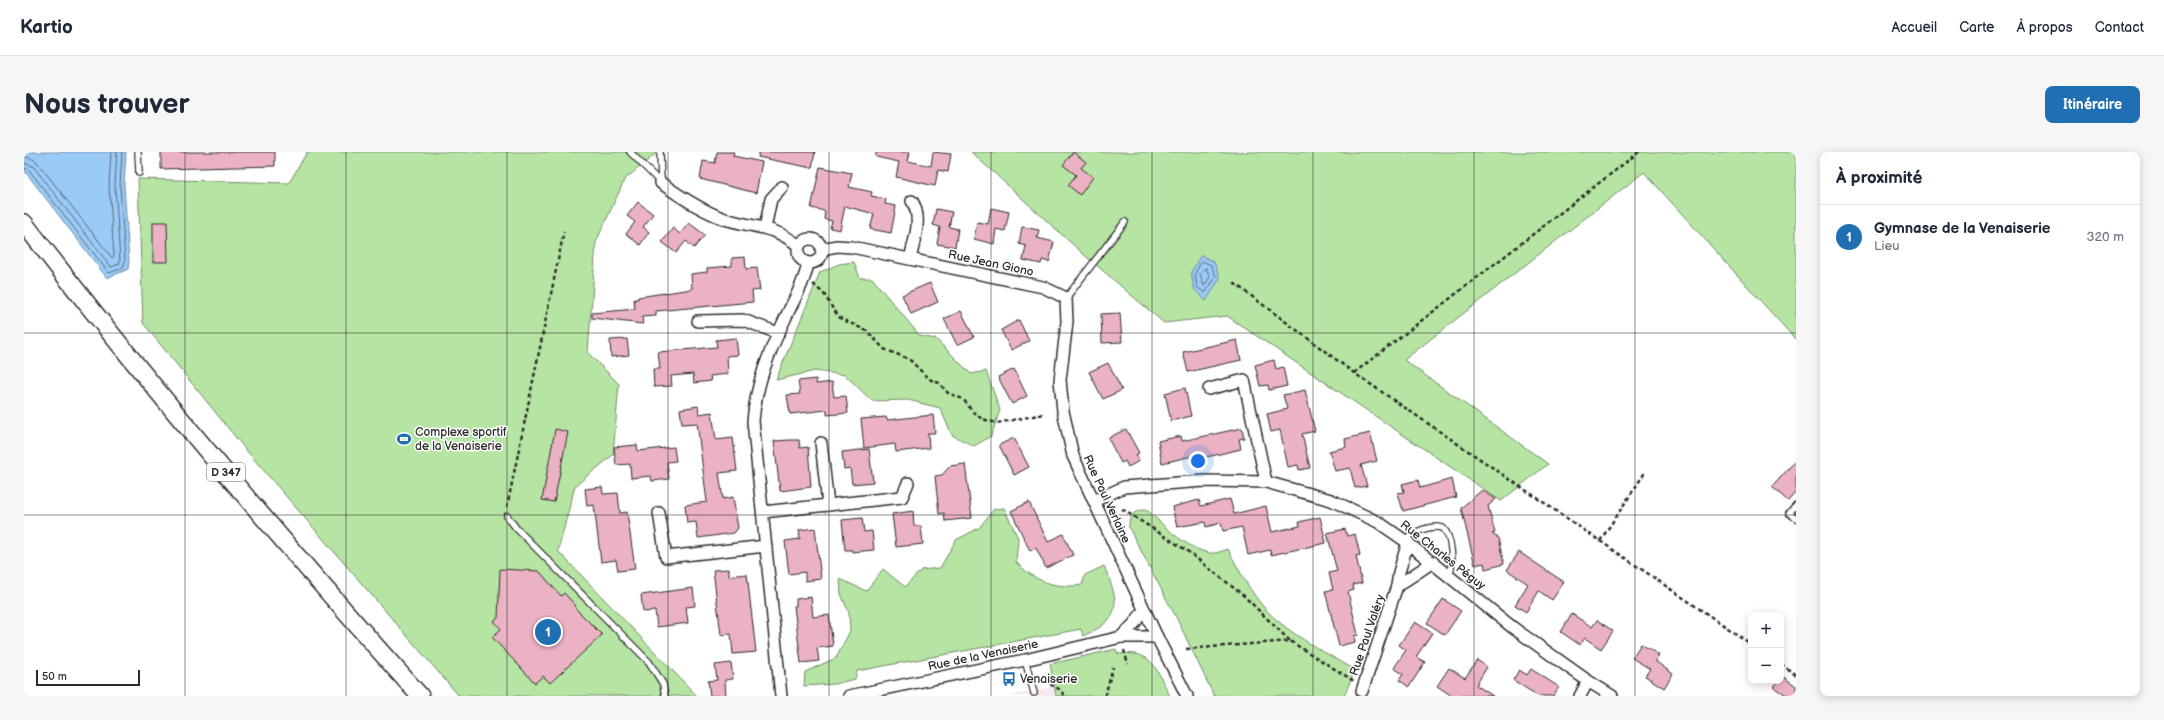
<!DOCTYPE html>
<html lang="fr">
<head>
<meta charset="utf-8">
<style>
	:root { --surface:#fff; --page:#f6f6f7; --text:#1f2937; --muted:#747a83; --line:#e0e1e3; --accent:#1f6fb2 }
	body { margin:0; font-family:"Balsamiq Sans",sans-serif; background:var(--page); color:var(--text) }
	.controls { position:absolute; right:12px; bottom:12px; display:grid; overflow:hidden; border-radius:8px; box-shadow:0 2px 10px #0003 }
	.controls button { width:36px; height:36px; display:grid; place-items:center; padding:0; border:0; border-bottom:1px solid var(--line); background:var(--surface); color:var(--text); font:20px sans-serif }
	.scale { position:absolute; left:12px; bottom:10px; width:104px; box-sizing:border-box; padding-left:4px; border:2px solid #2b2b2b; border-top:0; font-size:11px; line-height:14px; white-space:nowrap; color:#2b2b2b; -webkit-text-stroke:3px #fff; paint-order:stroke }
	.you { position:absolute; left:1174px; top:309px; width:14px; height:14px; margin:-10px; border:3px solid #fff; border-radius:50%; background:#1a73e8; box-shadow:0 0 0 6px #1a73e833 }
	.badge { display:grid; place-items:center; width:26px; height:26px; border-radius:50%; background:var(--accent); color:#fff; font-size:13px; font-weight:700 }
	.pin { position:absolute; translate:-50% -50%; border:2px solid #fff; box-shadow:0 1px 4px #0006 }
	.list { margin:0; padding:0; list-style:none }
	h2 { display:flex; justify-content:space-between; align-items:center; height:52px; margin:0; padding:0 16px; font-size:17px }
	h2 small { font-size:13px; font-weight:400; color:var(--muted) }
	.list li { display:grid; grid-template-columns:26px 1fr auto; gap:12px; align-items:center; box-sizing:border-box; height:64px; padding:0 16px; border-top:1px solid var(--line) }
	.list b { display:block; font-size:15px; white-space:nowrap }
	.list p { margin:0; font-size:13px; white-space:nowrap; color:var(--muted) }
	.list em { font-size:13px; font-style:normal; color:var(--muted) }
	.map { position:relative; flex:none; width:1772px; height:544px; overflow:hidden; border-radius:8px }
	header { display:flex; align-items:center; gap:24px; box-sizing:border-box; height:56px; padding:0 20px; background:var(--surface); border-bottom:1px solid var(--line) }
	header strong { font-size:19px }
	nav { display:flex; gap:22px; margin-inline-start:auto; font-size:14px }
	.intro { display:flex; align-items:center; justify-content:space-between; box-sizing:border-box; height:96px; padding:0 24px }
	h1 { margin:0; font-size:28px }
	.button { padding:10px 18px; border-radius:8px; background:var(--accent); color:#fff; font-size:14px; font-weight:700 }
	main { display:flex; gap:24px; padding:0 24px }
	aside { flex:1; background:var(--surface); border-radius:8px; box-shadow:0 2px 10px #0003 }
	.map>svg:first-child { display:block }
	.built { fill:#f9e8ed }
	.green { fill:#b6e5a3; stroke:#708867 }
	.water { fill:#9acaf6; stroke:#6e8aa5 }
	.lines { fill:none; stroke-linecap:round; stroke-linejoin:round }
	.shore { stroke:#576b7c; stroke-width:1 }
	.building { fill:#ebb2c4; stroke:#2b2b2b }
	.lane-casing { stroke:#2b2b2b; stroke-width:8 }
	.street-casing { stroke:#2b2b2b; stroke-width:14 }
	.primary-casing { stroke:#2b2b2b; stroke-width:20 }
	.path { stroke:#2b2b2b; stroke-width:2.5; stroke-dasharray:4 3; stroke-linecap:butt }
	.lane { stroke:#fff; stroke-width:5.5 }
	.street { stroke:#fff; stroke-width:11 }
	.primary { stroke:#fff; stroke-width:17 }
	.grid { fill:none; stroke:#2b2b2b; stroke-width:1; stroke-opacity:0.55 }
	.labels { text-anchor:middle; stroke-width:3; stroke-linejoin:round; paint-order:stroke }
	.shield { fill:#fff; stroke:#6b6b6b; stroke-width:1 }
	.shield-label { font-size:11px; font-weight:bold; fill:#2b2b2b }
	.street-label { font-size:12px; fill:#2b2b2b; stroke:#fff }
	.poi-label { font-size:12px; fill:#2b2b2b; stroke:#fff; text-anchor:start }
</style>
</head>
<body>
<header>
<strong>Kartio</strong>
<nav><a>Accueil</a><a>Carte</a><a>À propos</a><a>Contact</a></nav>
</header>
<div class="intro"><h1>Nous trouver</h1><a class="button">Itinéraire</a></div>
<main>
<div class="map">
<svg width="1772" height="544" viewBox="0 0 1772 544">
	<rect width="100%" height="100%" fill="#fff"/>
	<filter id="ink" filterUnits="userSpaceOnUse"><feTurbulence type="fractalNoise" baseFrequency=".025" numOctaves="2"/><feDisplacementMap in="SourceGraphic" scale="8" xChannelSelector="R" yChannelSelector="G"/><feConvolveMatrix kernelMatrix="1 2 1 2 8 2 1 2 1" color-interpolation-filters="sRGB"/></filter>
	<g filter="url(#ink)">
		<path class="built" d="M1028 535 1031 544H986Z"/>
		<g class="green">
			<path d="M283 0H634L601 27 572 90 564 201 595 232 589 303 551 334 534 399 673 544H435L222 298 119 171 114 27 265 31Z"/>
			<path d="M947 0H1772V188L1620 20 1380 208 1524 312 1477 349 1203 164 1140 171 1057 100Z"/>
			<path d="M830 110 836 126H848L896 184 912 187 947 222 962 219 976 258 967 284 950 294 928 283 916 256 884 248 848 249 821 223 791 219 752 228C766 192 782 157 796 120L815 112Z"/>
			<path d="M980 356 994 386 992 410C1010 429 1031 437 1058 433L1061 423 1080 414C1095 450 1100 466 1059 484L1057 477 833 519 831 527 810 532 780 534 781 520 812 506 826 479 825 461 817 442 816 427 842 439 859 417 881 435 897 418 916 416 932 388 955 376 970 357Z"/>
			<path d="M1120 358 1124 359C1142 375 1161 396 1186 401 1191 402 1199 399 1204 397 1213 415 1222 432 1234 448 1257 479 1298 498 1331 518L1320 544H1190L1153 467 1105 376C1104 366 1109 358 1120 358Z"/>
			<path d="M1092 497 1094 502C1130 498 1131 516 1146 544H1032L1026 512Z"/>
		</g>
		<g class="water">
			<path d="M0 0H102L100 33 105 109 104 117 83 126 0 18Z"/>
			<path d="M1177 103 1190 110 1196 126 1182 149 1170 137 1167 120Z"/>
		</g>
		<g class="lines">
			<g class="shore">
				<path d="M0 5 7 6 13 10 88 106 90 104 85 33 87 0"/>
				<path d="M0 11 9 14 87 115 95 112 96 109 91 33 93 0"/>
				<path d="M0 16 5 18 85 121 99 116 101 109 96 33 98 0"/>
				<path d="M1178 109 1187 113 1192 125 1181 141 1173 135 1171 122Z"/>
				<path d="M1182 116 1186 125 1180 134 1176 122Z"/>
			</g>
		</g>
		<g class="building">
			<path d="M137 0H251V14L137 17Z"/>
			<path d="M693 0H710L709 4 738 10 732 41 676 27 679 9 691 11Z"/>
			<path d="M735 0H791L788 16 734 5Z"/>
			<path d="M852 0H886L884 9 907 14 909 0 927 2 924 20 914 18 911 34 872 25 875 10 852 5Z"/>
			<path d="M1049 0 1062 10 1057 16 1069 25 1056 43 1044 33 1052 23 1039 13Z"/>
			<path d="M796 15 828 21 825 35 848 40 847 44 862 47 861 52 872 54 867 81 846 77 850 62 821 54 816 78 806 76 808 69 800 67 801 59 787 56Z"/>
			<path d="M614 50 629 62 619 75 625 80 616 93 602 82 611 70 603 64Z"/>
			<path d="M967 56 985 60 981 79 972 77 970 92 950 87 953 70 964 72Z"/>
			<path d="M912 57 928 60 925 75 934 77 931 95 913 92 916 75 909 73Z"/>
			<path d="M129 70H143L144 110H129Z"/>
			<path d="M665 71 681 83 670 96 662 89 652 101 638 90 649 76 656 82Z"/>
			<path d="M998 75 1015 78 1013 86 1030 90 1025 110 1018 108 1017 112 999 108 1002 94 995 92Z"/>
			<path d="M721 105 722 117 733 116 736 138 728 139 729 150 632 159V164L618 165 619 172 568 166V161L611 157 610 147H614V145L668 137 667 122 683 120V116L708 114V106Z"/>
			<path d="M906 131 914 150 887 162 878 143Z"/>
			<path d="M937 159 950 185 933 193 920 167Z"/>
			<path d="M1096 161 1098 190 1078 191 1077 162Z"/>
			<path d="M995 168 1005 189 987 198 977 178Z"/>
			<path d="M712 186 714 203 703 204 704 222 686 224 687 229 670 231 669 222 647 224 648 234 630 235 629 217H636L634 200 693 195 692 188Z"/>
			<path d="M603 187 605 203 587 205 586 188Z"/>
			<path d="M1213 188 1217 208 1164 220 1159 200Z"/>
			<path d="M1250 208 1252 217 1259 215 1263 234 1245 238 1244 233 1236 234 1231 213Z"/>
			<path d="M1084 211 1098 238 1079 247 1065 220Z"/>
			<path d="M990 217 1003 244 988 252 974 225Z"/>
			<path d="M792 227V232L808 230 810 245 822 244 824 261 803 263V258L766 262 763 243 776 242 774 229Z"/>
			<path d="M1161 236 1167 264 1147 269 1141 241Z"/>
			<path d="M1281 238 1291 279 1278 282 1286 316 1275 318 1274 313 1264 315 1256 278 1247 280 1243 262 1263 257 1259 243Z"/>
			<path d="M674 254 675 262 688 260 692 288 709 286 713 319 695 321 699 347 709 345 714 376 710 381 674 386 672 370 663 371 661 353 683 350 673 271 658 272 656 257Z"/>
			<path d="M909 263 911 281H904L905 296 872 300 871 292 840 296 837 267 862 265 863 268Z"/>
			<path d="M1218 276 1220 286 1215 287 1217 297 1174 307 1173 303 1138 311 1134 289 1157 284 1158 289Z"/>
			<path d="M531 277 544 280 530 350 518 348Z"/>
			<path d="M1102 277 1115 301 1112 303 1115 309 1104 315 1101 309 1097 311 1084 286Z"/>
			<path d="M1346 281 1353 309 1337 313 1343 334 1331 336 1326 316 1311 319 1305 299 1322 295 1321 287Z"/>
			<path d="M990 286 1005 315 990 323 975 293Z"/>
			<path d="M767 288H775L776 296 784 295 787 335 756 339 750 289Z"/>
			<path d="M613 293 614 299 650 295 652 309 643 310 645 327 628 329 627 324 607 326 606 312 592 313 590 295Z"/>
			<path d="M845 297 849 330 828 332 826 316 820 317 818 300Z"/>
			<path d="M1772 308V340L1764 349 1748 335Z"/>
			<path d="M941 312 948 366 921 369 920 361 915 362 911 324 918 323 926 314Z"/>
			<path d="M1428 327 1432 345 1379 359 1374 341 1380 340 1378 332 1394 328 1396 336Z"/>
			<path d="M578 335 579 342 594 341 596 361 603 360 611 417 594 419 592 408 577 410 570 353 563 354 561 337Z"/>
			<path d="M1458 338 1472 347 1464 354 1471 381 1468 382 1474 386 1480 412 1461 417 1460 411 1451 413 1437 356Z"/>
			<path d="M1206 347 1210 362 1242 354 1248 380 1276 374 1275 370 1296 365 1302 391 1247 403 1246 398 1224 403 1218 375 1199 379 1197 371 1182 375 1181 370 1153 375 1148 355 1175 348 1177 354Z"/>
			<path d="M1005 350 1024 390 1039 382 1049 403 1022 416 1012 396 1006 399 987 359Z"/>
			<path d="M889 359 890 374H897L899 392 872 395 868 362Z"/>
			<path d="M838 366 840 380 848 379 850 398 828 400V398H821L818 368Z"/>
			<path d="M791 376 797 427 781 429V420L765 422 761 389 776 387 775 378Z"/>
			<path d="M1321 377 1323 384 1331 382 1336 403 1332 404 1338 431 1329 433 1330 438 1324 440 1334 483 1330 484 1331 490 1315 494 1301 439 1309 438 1305 421 1313 419 1303 381Z"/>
			<path d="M1495 400 1540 430 1528 448 1515 439 1502 460 1491 453 1504 432 1483 418Z"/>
			<path d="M476 417 515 419 537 444 540 441 552 454 550 455 578 483 526 531 519 524 511 531 468 485 477 477 470 469 474 466Z"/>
			<path d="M705 417V424L723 422 732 500 709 502 707 482 697 483 689 418Z"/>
			<path d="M669 436 671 454 662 455 664 471 633 475 631 459 619 460 617 443Z"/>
			<path d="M787 445 789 465 805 463 809 494 793 496 795 509 777 511 770 454H772V447Z"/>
			<path d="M1419 447 1437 459 1421 483 1403 471Z"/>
			<path d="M1548 462 1568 475 1573 468 1589 479 1577 497 1561 486 1556 493 1537 480Z"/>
			<path d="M1391 470 1408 481 1392 505 1401 510 1385 535 1375 528 1379 522 1370 516 1382 498 1375 493Z"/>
			<path d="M1617 492 1635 503 1631 509 1649 522 1640 536 1621 524 1626 517 1608 506Z"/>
			<path d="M1453 508 1463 515 1452 533 1469 544H1428L1413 534 1425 516 1441 526Z"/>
			<path d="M707 511 709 527 701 528 702 544H686L684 529 693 528 691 513Z"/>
			<path d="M1507 517 1535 535 1529 544H1514L1489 528 1495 518 1503 523Z"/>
			<path d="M1758 524 1772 534V544H1764L1750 535 1754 529H1757Z"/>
		</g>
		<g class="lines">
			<defs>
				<g id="lane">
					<path d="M114 0 115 21"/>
					<path d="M606 0 637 31"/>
					<path d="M636 0 637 31"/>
					<path d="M1042 146 1101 70"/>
					<path d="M1772 353 1765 361 1772 366"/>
					<path d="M483 364 492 376 625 510 639 532 641 544"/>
					<path d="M1380 388C1390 380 1407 372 1419 376 1428 385 1430 412 1425 423"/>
					<path d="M1001 508 1010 541"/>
				</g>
				<g id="street">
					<path d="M637 31C657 45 678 59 701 67 731 76 749 73 775 94"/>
					<path d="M741 76 747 47 758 35"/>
					<circle cx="786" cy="99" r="12"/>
					<path d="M797 97 813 94 828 95 1019 135 1042 146 1043 170 1036 228 1039 259 1049 304 1133 485 1163 544"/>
					<path d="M886 107C890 88 899 67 888 49"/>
					<path d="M674 169 719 168 754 181"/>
					<path d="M1185 237 1220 228 1242 330"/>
					<path d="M797 291 804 353"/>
					<path d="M1070 349 1100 335 1180 329 1242 330 1307 348 1354 370 1380 388 1488 475 1564 529 1588 544"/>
					<path d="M739 360 878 345 884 331"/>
					<path d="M635 361 642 405 742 394"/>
					<path d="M1373 434 1409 410"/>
					<path d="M1097 485 1110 472 1120 458"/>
					<path d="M1338 539 1373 434 1375 420 1384 390"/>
					<path d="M757 544 729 269C732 232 745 200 761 167 769 149 781 130 784 111"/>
					<path d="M825 544 1001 508 1097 485H1133"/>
					<path d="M1556 544 1564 529"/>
				</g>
				<path id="primary" d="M0 71C125 234 259 391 396 544"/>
			</defs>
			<use href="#lane" class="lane-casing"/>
			<use href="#street" class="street-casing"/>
			<use href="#primary" class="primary-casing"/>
			<g class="path">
				<path d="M1210 131 1330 221 1727 492"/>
				<path d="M789 132 800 142 809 157 816 166 843 179 860 197 885 207 905 227 915 231 924 241 939 247 949 260 958 267 973 271 1020 262"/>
				<path d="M1330 221 1615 0"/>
				<path d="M483 355 540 79"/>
				<path d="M1098 357 1162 398 1220 444 1266 489"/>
				<path d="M1576 389 1622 319"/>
				<path d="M1162 497 1266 489 1330 529"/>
				<path d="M1100 498 1104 512"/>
				<path d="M1757 512 1772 523"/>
				<path d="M1020 529 1035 537 1041 544"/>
				<path d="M1081 544 1089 515"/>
			</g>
			<use href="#lane" class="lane"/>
			<use href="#street" class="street"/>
			<use href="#primary" class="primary"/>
		</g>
	</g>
	<path class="grid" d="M161 0V544M322 0V544M483 0V544M644 0V544M805 0V544M967 0V544M1128 0V544M1289 0V544M1450 0V544M1611 0V544M0 181H1772M0 363H1772"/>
	<defs>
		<symbol id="stadium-bare" viewBox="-9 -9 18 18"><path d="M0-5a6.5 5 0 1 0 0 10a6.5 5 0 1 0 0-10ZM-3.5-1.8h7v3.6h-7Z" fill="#1f6fb2" stroke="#fff" stroke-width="2.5" paint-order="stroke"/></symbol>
		<symbol id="bus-bare" viewBox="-9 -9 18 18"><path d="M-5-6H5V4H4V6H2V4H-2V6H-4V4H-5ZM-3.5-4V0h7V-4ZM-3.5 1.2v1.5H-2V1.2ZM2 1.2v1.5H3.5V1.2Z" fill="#1f6fb2" stroke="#fff" stroke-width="2.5" paint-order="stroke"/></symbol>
	</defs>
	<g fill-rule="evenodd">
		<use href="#stadium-bare" x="370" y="277" width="20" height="20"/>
		<use href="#bus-bare" x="975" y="517" width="20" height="20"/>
	</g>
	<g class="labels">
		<rect class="shield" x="183" y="311" width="38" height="18" rx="3"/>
		<g class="shield-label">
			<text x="202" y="324">D 347</text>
		</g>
		<g class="street-label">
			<text transform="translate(967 111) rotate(12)" y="4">Rue Jean Giono</text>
			<text transform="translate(1083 347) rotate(65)" y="4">Rue Paul Verlaine</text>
			<text transform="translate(1419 403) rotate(38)" y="4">Rue Charles Péguy</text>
			<text transform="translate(1343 483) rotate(-71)" y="4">Rue Paul Valéry</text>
			<text transform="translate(959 503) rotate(-12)" y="4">Rue de la Venaiserie</text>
		</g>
		<g class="poi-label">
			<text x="391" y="284">Complexe sportif<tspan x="391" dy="14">de la Venaiserie</tspan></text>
			<text x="996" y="531">Venaiserie</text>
		</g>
	</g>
</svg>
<div class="controls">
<button>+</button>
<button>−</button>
</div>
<div class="scale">50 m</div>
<div class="you"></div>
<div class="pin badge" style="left:524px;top:480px">1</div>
</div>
<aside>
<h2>À proximité<small></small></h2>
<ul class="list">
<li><span class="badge">1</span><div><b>Gymnase de la Venaiserie</b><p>Lieu</p></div><em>320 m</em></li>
</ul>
</aside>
</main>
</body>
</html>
